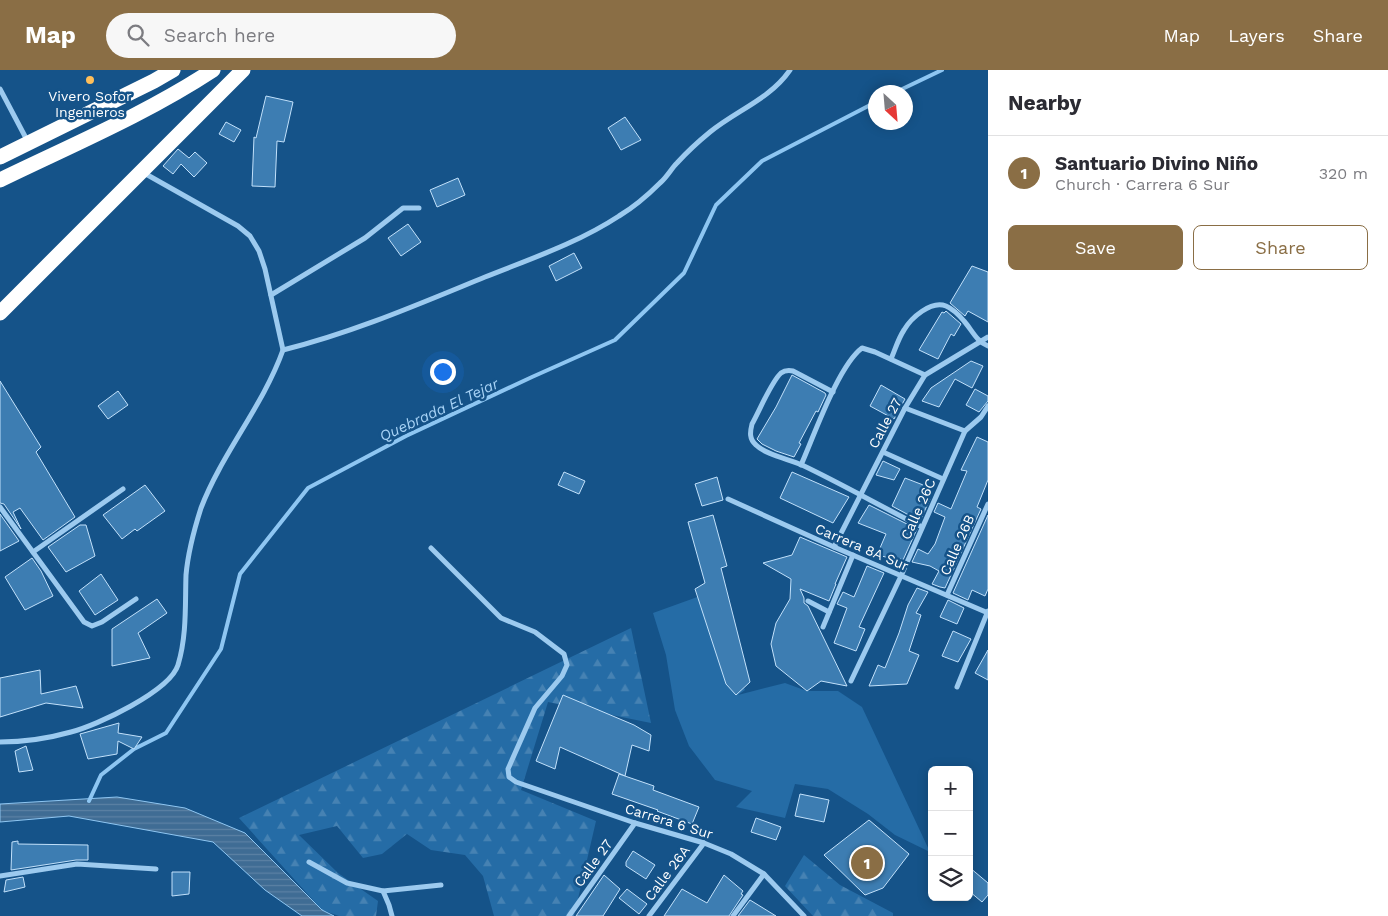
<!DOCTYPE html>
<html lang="en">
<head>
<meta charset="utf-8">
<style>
	:root { --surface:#fff; --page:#f7f7f7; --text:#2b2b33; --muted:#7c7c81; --line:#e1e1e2; --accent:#8a6e45 }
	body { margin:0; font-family:"Work Sans",sans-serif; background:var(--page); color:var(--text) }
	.controls { position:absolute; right:15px; bottom:15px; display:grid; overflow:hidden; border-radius:8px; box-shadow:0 2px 12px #0003 }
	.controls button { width:45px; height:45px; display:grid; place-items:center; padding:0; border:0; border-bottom:1px solid var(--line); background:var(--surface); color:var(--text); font:25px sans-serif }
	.compass { position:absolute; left:868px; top:15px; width:45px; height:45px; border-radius:50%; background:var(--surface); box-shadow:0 2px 12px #0003; rotate:154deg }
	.you { position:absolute; left:442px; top:301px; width:18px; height:18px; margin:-12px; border:4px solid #fff; border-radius:50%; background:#1a73e8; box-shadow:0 0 0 8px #1a73e833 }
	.badge { display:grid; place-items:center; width:32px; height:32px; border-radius:50%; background:var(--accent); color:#fff; font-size:16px; font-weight:700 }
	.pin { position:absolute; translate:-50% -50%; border:2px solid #fff; box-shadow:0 1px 5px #0006 }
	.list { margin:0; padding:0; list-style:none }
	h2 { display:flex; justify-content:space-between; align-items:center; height:65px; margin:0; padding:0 20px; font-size:21px }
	h2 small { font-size:16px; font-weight:400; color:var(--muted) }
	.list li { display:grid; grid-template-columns:32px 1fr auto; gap:15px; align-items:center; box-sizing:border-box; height:75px; padding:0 20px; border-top:1px solid var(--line) }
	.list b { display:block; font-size:19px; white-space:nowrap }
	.list p { margin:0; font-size:16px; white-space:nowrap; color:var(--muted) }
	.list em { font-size:16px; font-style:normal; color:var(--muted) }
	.actions { display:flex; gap:10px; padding:15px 20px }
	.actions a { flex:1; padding:11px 0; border:1px solid var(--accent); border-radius:8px; text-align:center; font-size:18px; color:var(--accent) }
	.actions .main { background:var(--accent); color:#fff }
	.icon { flex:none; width:28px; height:28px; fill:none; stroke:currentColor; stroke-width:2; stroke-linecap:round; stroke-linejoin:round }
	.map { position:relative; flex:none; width:988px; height:846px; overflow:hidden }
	header { display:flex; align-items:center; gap:30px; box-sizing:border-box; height:70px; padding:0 25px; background:var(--accent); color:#fff }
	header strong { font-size:24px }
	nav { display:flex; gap:28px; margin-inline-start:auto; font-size:18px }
	.search { width:350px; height:45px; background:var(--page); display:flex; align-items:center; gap:12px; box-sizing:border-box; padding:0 18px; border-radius:28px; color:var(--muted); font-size:19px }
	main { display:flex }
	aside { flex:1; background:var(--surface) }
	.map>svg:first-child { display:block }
	.forest { fill:url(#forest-firs) }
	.park { fill:#256ca6 }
	.water { fill:url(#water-rules); stroke:#8ec6f2 }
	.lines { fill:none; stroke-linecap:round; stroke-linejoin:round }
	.stream { stroke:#8ec6f2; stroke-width:4 }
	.building { fill:#3d7db2; stroke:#c2e1fb }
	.street { stroke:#9ccaef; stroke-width:5 }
	.highway { stroke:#fff; stroke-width:15 }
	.poi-dot { fill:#ffbf5a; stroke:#155389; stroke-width:2 }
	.labels { text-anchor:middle; stroke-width:5; stroke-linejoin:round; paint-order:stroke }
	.poi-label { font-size:14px; fill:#fff; stroke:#155389 }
	.street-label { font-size:14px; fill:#fff; stroke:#155389 }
	.water-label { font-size:15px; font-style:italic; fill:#a8d3f6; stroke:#155389 }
</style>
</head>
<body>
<header>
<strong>Map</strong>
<div class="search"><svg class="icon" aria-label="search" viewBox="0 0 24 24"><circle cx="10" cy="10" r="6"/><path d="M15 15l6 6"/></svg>Search here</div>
<nav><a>Map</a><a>Layers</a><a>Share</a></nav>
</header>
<main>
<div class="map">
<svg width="988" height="846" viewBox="0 0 988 846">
	<defs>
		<pattern id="forest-firs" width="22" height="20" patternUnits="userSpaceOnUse" patternTransform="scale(1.25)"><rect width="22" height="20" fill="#256ca6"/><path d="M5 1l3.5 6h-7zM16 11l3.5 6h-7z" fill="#4682b3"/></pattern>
		<pattern id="water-rules" width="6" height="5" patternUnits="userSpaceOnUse" patternTransform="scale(1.25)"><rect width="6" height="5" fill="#3f6c94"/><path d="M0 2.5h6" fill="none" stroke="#5c82a4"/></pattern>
	</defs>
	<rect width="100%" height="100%" fill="#155389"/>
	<g class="forest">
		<path d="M631 558 651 653 548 632 521 720 596 751 574 846H494L483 806 465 785 431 780 407 764 382 784 363 788 337 756 299 765 338 803 378 831 376 846H339L322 840 239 748Z"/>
		<path d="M804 785 840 815 893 843V846H813L785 816Z"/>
	</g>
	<path class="park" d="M714 521 735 599 745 620 738 625 785 613 807 621H838L862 637 930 782 895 765 868 744 828 719 795 714 785 748 736 737 752 721 715 710 689 676 675 640 666 585 653 543Z"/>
	<path class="water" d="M117 727 185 738 245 763 322 840 334 846H302L265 820 213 772 69 746 0 752V734Z"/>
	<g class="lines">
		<g class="stream">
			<path d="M896 22 942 0"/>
			<path d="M89 731 101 705 134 679 166 663 221 579 240 504 308 418 406 366 532 307 615 270 684 203 716 135 762 91 876 32"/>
		</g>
	</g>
	<g class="building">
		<path d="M266 26 293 32 284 72 277 71 275 117 252 116 254 67 256 68Z"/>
		<path d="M625 47 641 70 621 80 608 58Z"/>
		<path d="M226 52 241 60 234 72 219 64Z"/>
		<path d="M178 79 189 88 195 82 207 93 194 107 181 94 173 104 163 96Z"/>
		<path d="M458 108 465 125 437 137 430 120Z"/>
		<path d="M408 154 421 172 401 186 388 168Z"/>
		<path d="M574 183 582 198 556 211 549 196Z"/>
		<path d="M972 196 988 202V252L968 241 965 246 950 233Z"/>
		<path d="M946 241 961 254 954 266 951 264 938 289 919 280 942 242 944 243Z"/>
		<path d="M971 291 983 296 972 318 955 309 939 337 922 331 931 318Z"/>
		<path d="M792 305 825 323 826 325 818 342 816 341 799 373 801 374 794 387 776 381 762 374 757 369 776 337Z"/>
		<path d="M0 311 41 377 36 382 75 447 43 470 20 438 13 442 21 459 4 434 0 433Z"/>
		<path d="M881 315 905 329 894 349 870 336Z"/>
		<path d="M975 319 988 326V331L979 342 966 335Z"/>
		<path d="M118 321 128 335 108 349 98 336Z"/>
		<path d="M977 367 988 372V410L977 437 981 439 945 518 940 517 932 514 939 501 930 496 912 492 918 479 928 484 935 474 945 447 934 442 938 433 951 439 967 401 961 400Z"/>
		<path d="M883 391 900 399 894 410 876 405Z"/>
		<path d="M564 402 585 411 579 424 558 415Z"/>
		<path d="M792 402 849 427 833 453 780 428Z"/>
		<path d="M717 407 723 430 702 436 695 414Z"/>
		<path d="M905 408 931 418 927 428 930 429 920 451 892 436Z"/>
		<path d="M145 415 165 441 137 461 135 459 122 469 103 445Z"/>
		<path d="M869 435 917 459 903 490 891 486 890 488 877 485 886 464 858 453Z"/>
		<path d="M0 444 19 471 0 481Z"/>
		<path d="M713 445 727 496 721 498 750 612 736 625 726 614 695 519 705 513 688 452Z"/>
		<path d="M988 445V519L985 526 972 520 968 530 953 523Z"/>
		<path d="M80 455H86L95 486 66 502 48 477Z"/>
		<path d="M800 467 847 487 835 514H836L829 531 800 519 804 528V533L808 536 847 616 821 611 807 621 776 596 771 574 776 553 790 529 791 509 763 493 792 485Z"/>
		<path d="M32 488 41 501 53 526 25 540 5 507Z"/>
		<path d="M867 496 884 503 859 557 865 559 856 581 834 573 847 538 837 534 843 522 854 527Z"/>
		<path d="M101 504 118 530 95 545 79 521Z"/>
		<path d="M917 518 928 522 916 543 921 545 909 581 919 585 907 614 869 616 878 595 885 598 899 563 908 535Z"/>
		<path d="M157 529 167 543 138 563 150 588 112 596V559Z"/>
		<path d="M948 530 964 538 957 554 940 547Z"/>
		<path d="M953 561 971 569 958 592 942 586Z"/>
		<path d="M988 580V610L975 603Z"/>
		<path d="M40 600 41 624 76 616 83 638 46 633 0 647V608Z"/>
		<path d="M563 625 634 655 651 665 649 681 632 675 625 706 560 677 555 699 536 691Z"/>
		<path d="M119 653 118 663 142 667 134 679 118 671 117 684 88 689 80 664Z"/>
		<path d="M26 676 33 700 19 702 15 681Z"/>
		<path d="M619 704 654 716 653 720 699 737 692 754 657 741 658 740 612 724Z"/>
		<path d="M800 724 829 730 824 752 795 746Z"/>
		<path d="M756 748 781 757 776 770 751 762Z"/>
		<path d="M869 750 909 784 883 818 865 825 824 785Z"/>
		<path d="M18 771V774L88 775V790H76L11 800 12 772Z"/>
		<path d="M633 781 655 795 646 809 626 796V792Z"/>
		<path d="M969 797 988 813V825L982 832 969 821Z"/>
		<path d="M172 802H190L189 824 172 826Z"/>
		<path d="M604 805 620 819 603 846H576Z"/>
		<path d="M724 805 743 821 741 824 743 825 729 846H664L682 819 707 833Z"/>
		<path d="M23 807 25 817 4 822 6 810Z"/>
		<path d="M627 819 647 834 639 844 619 828Z"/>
		<path d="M750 830 776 846H738Z"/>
	</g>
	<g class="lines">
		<g class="street">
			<path d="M0 19 28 72"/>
			<path d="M271 225 365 168 403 138H419"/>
			<path d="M283 280C352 263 419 234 485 207 530 189 578 173 619 146 634 137 648 125 660 113 667 107 671 99 677 93 687 82 699 71 710 62 737 40 770 29 790 0"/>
			<path d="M891 289C895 280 898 269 904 260 911 248 931 230 946 236 953 239 959 245 964 251 972 260 976 271 988 276"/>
			<path d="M833 322 793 301C788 300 785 300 781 303 771 312 759 342 752 354 750 362 749 369 756 375 766 385 789 389 802 395 842 414 882 437 922 457"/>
			<path d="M905 338 965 361"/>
			<path d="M883 382 943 409"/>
			<path d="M801 395C814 366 838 296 862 278L875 282 925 305"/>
			<path d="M728 429 834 477 988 543"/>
			<path d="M0 437 84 552 92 556 102 552 136 529"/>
			<path d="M834 477 905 338 925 305 988 267"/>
			<path d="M431 478 501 548 535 562 564 584 567 595 562 606 535 638 508 699 509 707 516 712 635 753 704 773 731 784 764 804 804 846"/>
			<path d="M33 482 123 419"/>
			<path d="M947 525 988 434"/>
			<path d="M808 531 829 542"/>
			<path d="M823 557 853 485"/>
			<path d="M851 611 901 506 965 361 981 347 988 336"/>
			<path d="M957 617 988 541"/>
			<path d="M0 672C25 672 46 669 71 662 96 656 170 621 178 595 187 565 185 535 186 505 188 482 194 460 201 438 222 383 263 336 283 280L265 199 259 181 250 166 238 156 144 103"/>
			<path d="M309 792 347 813 383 821 441 815"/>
			<path d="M0 806 77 794 156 799"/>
			<path d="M383 821 389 835 392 846"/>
			<path d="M569 846 635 753"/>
			<path d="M649 846 704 773"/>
			<path d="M733 846 764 804"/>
		</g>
		<g class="highway">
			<path d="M0 87 154 11 173 0"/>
			<path d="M0 110C72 75 146 44 213 0"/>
			<path d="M0 243 243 0"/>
		</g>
	</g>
	<circle class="poi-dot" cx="90" cy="10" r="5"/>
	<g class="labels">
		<g class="poi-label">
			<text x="90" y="31">Vivero Sofor<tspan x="90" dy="16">Ingenieros</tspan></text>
		</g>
		<g class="street-label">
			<text transform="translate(885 353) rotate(-62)" y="5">Calle 27</text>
			<text transform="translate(918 439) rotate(-66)" y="5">Calle 26C</text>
			<text transform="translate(957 475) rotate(-66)" y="5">Calle 26B</text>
			<text transform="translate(862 477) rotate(23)" y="5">Carrera 8A Sur</text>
			<text transform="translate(669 751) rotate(17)" y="5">Carrera 6 Sur</text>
			<text transform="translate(593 793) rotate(-54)" y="5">Calle 27</text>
			<text transform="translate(667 803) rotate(-53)" y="5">Calle 26A</text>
		</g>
		<g class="water-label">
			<text transform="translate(439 340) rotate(-25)" y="5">Quebrada El Tejar</text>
		</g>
	</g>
</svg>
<div class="controls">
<button>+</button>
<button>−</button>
<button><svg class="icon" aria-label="layers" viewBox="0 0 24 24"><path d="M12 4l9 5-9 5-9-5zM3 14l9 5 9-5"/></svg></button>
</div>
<svg class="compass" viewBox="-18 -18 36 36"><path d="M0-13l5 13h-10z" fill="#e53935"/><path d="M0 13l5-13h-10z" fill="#7c7c81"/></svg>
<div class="you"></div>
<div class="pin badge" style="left:867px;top:793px">1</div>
</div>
<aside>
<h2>Nearby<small></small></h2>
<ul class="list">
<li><span class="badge">1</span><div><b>Santuario Divino Niño</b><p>Church · Carrera 6 Sur</p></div><em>320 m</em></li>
</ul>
<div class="actions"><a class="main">Save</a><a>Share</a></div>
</aside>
</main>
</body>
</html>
